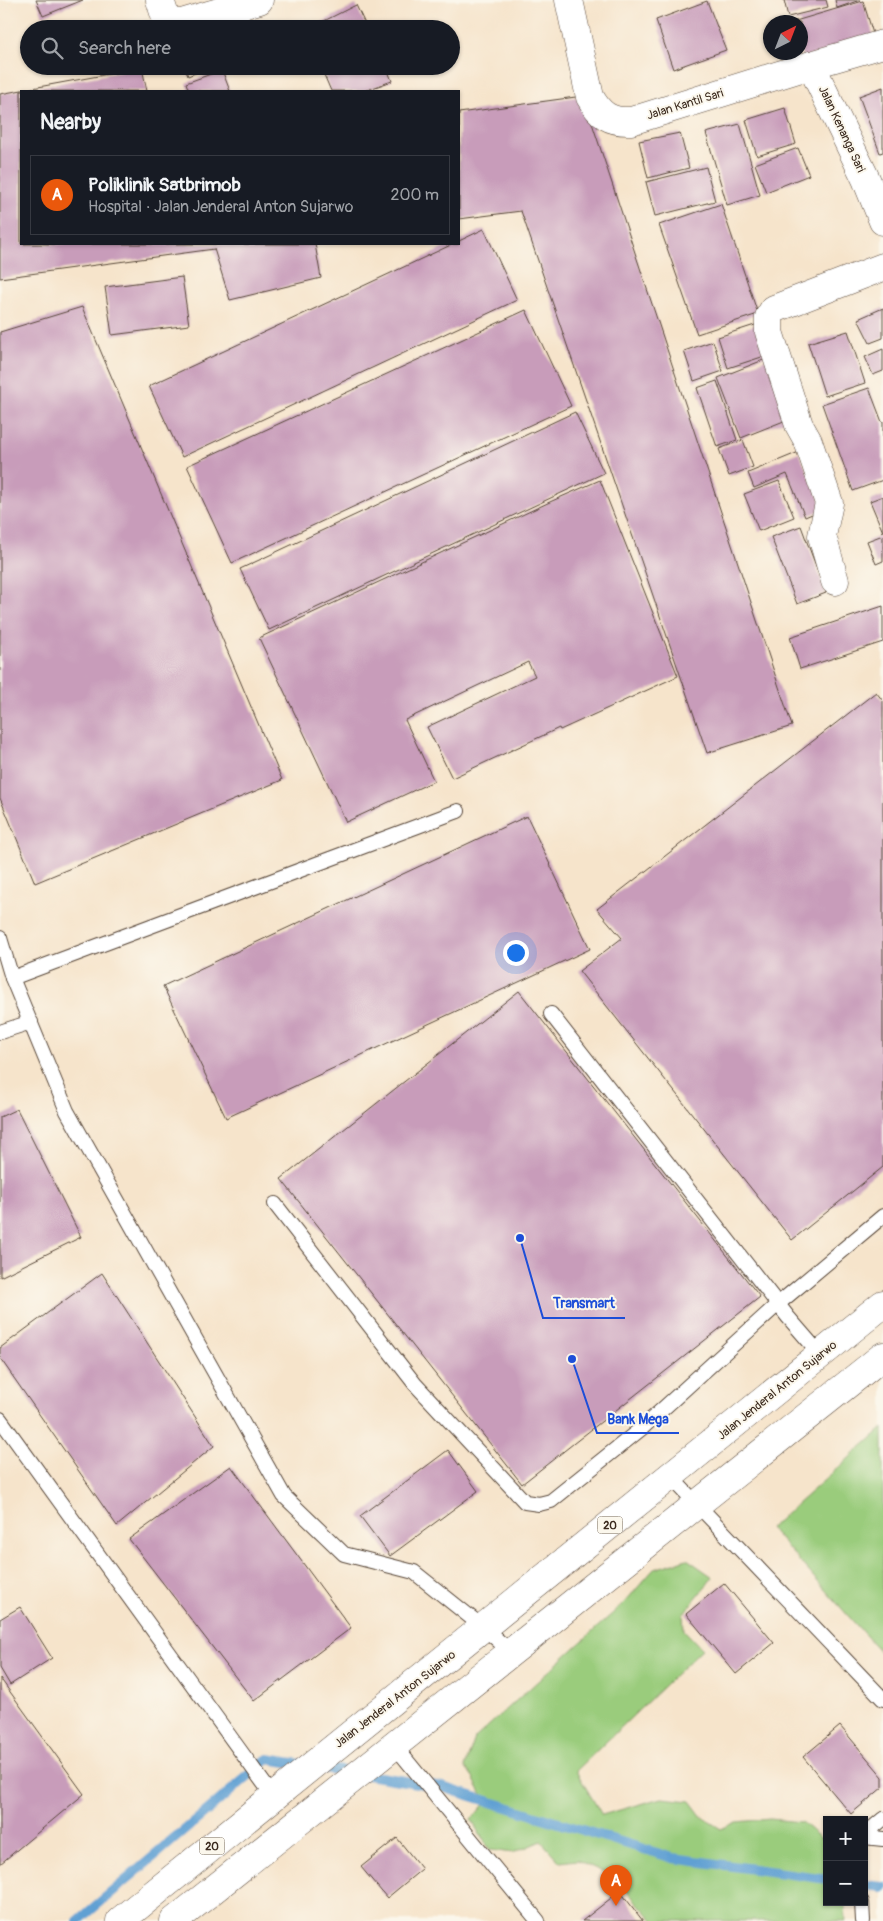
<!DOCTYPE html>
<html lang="en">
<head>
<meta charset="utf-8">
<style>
	:root { --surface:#171b24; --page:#242831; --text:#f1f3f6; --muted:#9ea1a6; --line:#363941; --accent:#ea580c }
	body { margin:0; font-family:Pangolin,sans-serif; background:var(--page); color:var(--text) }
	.controls { position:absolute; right:15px; bottom:15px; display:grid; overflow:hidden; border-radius:0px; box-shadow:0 1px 4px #0004 }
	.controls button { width:45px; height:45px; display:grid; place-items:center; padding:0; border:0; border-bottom:1px solid var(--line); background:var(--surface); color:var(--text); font:25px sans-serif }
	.compass { position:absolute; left:763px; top:15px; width:45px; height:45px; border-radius:50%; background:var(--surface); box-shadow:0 1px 4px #0004; rotate:42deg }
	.you { position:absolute; left:515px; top:952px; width:18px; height:18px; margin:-12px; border:4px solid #fff; border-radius:50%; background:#1a73e8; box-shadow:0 0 0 8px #1a73e833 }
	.badge { display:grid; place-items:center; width:32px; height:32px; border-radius:50%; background:var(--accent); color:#fff; font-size:16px; font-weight:700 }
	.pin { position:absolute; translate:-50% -41px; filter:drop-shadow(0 1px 2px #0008) }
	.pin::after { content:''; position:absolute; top:26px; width:18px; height:15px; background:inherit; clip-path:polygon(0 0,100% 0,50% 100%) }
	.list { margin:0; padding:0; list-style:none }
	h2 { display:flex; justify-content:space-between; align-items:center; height:65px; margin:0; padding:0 20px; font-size:21px }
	h2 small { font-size:16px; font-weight:400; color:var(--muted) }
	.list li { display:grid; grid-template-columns:32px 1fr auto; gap:15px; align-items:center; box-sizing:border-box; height:80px; margin:0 10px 10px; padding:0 10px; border:1px solid var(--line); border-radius:0px }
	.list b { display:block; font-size:19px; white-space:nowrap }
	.list p { margin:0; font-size:16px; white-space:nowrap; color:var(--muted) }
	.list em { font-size:16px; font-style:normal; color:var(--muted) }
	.icon { flex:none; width:28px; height:28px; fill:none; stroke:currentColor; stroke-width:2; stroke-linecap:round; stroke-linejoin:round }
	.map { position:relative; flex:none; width:883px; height:1921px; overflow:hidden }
	.search { position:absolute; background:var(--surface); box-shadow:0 1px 4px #0004; left:20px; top:20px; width:440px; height:55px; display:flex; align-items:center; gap:12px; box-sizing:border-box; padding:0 18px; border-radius:28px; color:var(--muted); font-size:19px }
	.panel { position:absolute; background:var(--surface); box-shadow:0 1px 4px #0004; left:20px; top:90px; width:440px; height:155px; border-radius:0px }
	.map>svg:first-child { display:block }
	.green { fill:#9acc7c; stroke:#6a7b4d }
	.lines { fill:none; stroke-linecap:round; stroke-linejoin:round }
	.stream { stroke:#61a0d3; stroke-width:10 }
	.building { fill:#c89cba }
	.lane-casing { stroke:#574638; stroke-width:16 }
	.street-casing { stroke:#574638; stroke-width:29 }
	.highway-casing { stroke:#574638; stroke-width:29 }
	.lane { stroke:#fff; stroke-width:14 }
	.street { stroke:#fff; stroke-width:28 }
	.highway { stroke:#fff; stroke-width:28 }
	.labels { text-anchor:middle; stroke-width:4; stroke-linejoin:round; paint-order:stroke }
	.shield { fill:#fbf7ec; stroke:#75685c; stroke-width:1 }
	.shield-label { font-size:11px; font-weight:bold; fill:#3b2a1e }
	.street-label { font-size:12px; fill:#3b2a1e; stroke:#fbf7ec }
	.leader { fill:none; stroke:#1d4ed8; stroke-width:2 }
	.callout-dot { fill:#1d4ed8; stroke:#fbf7ec; stroke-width:2 }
	.callout-label { font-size:14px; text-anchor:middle; font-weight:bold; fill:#1d4ed8; stroke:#fbf7ec; stroke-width:4; stroke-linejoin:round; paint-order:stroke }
</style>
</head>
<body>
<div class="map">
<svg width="883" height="1921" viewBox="0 0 883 1921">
	<rect width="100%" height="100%" fill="#fbf7ec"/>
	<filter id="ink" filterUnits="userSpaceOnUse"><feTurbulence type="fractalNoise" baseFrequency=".02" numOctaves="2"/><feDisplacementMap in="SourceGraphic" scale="10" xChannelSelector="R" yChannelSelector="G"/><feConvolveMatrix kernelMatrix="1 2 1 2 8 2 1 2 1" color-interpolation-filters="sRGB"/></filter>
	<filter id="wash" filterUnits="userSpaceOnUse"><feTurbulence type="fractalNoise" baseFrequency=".0096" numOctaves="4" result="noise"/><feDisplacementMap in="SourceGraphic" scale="20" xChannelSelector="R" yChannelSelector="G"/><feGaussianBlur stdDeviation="1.12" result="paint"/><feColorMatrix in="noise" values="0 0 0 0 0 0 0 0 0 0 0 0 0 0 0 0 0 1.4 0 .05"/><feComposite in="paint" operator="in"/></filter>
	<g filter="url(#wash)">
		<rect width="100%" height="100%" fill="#f6e4cb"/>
		<g class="green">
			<path d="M883 1428V1655L770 1528Z"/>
			<path d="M687 1559 713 1577 683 1614 684 1630 702 1649 576 1771 602 1815 662 1798 690 1801 702 1817 721 1829 736 1822 770 1819 801 1822 827 1843V1902H845L846 1921H654L614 1877 577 1860 560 1862 541 1841 513 1853 490 1850 471 1820 486 1802 473 1778 465 1767 475 1738 623 1604 654 1569Z"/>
		</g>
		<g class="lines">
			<g class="stream">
				<path d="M864 1885 883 1887"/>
				<path d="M78 1921 268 1759 442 1787 673 1858 827 1879"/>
			</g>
		</g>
		<g id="blocks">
			<g class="building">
				<path d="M36 0H83L43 16Z"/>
				<path d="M784 0H826L828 7 788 17Z"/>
				<path d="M835 0H860L837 8Z"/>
				<path d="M707 1 726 50 673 69 656 20Z"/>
				<path d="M863 1 874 37 803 58 800 49V22H792Z"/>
				<path d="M356 5 365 24 355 29H308Z"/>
				<path d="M184 66H212L188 76Z"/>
				<path d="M332 66H386L392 81 364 91H331L322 70Z"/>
				<path d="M142 68 147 91H21V244H315L321 278 230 300 214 249 0 278V94Z"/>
				<path d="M222 70 230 91H189L186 83Z"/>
				<path d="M883 87V152L880 153 859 96Z"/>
				<path d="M583 96 792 726 707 753 521 211 459 219V113Z"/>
				<path d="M785 108 796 144 757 156 746 120Z"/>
				<path d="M740 124 760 195 727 205 706 133Z"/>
				<path d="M680 133 689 168 648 178 639 141Z"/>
				<path d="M798 148 809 175 766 192 755 164Z"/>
				<path d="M706 167 715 201 655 216 646 182Z"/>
				<path d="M721 204 758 314 697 334 659 225Z"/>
				<path d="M484 229 517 300 182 457 149 386 453 244H459V241Z"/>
				<path d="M182 277 189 325 112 335 105 287Z"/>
				<path d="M82 307 282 780 35 883 0 798V332Z"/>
				<path d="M883 308V338L870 343 858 319Z"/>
				<path d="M526 310 571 406 232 563 187 466Z"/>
				<path d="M764 322 774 353 728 368 718 337Z"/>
				<path d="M848 331 865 383 825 396 808 343Z"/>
				<path d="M713 341 723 371 694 381 684 351Z"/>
				<path d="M883 349V371L873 375 865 357Z"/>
				<path d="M771 357 794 417 741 438 718 378Z"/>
				<path d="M717 381 737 440 717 447 697 388Z"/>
				<path d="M869 388 882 422H883V480L853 491 822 404Z"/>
				<path d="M575 412 604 473 269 630 240 569Z"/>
				<path d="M743 440 753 467 729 476 719 449Z"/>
				<path d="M799 452 824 509 805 517 787 474 754 488 748 473Z"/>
				<path d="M600 480 678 676 560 730 559 728 452 778 427 727 535 676 528 662 405 720 434 781 346 822 259 638 552 501Z"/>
				<path d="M779 481 794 517 759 531 744 494Z"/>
				<path d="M883 496V532L870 501Z"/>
				<path d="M801 526 826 593 797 604 771 537Z"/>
				<path d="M883 535V561L876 564 867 541Z"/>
				<path d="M883 606V642L800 669 790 637Z"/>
				<path d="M876 692 883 701V1167L792 1240 579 971 622 938 597 909Z"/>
				<path d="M527 816 590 949 226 1118 163 986Z"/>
				<path d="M519 991 760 1297 522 1484 281 1179Z"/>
				<path d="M17 1109 81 1237 0 1277V1117Z"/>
				<path d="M102 1273 214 1446 117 1526 0 1358V1348Z"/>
				<path d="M448 1450 478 1491 390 1556 360 1516Z"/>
				<path d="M231 1466 351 1628 254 1701 129 1539Z"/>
				<path d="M724 1583 774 1643 736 1674 686 1614Z"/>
				<path d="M20 1607 52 1658 10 1685 0 1668V1619Z"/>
				<path d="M0 1678 84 1794 0 1864Z"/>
				<path d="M840 1726 883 1777V1787L851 1814 803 1757Z"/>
				<path d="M397 1838 422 1869 387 1898 361 1867Z"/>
				<path d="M620 1891 643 1921H582Z"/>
			</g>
		</g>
	</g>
	<g filter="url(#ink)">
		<use href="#blocks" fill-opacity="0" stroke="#574638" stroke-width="1"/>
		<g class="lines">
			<defs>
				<g id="lane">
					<path d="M0 938 12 978 67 1111 284 1496 344 1554 414 1572 484 1628 511 1652"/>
					<path d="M12 978 458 811"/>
					<path d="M551 1014 788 1317 820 1354"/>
					<path d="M0 1032 31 1022"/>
					<path d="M275 1204 415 1384 525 1502 539 1504 551 1501 642 1428 778 1304 883 1216"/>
					<path d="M0 1419 273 1796"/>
					<path d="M670 1476 883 1699"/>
					<path d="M394 1745 538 1921"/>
					<path d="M864 1835 883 1819"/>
					<path d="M864 1837 883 1839"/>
					<path d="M862 1902 863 1921"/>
				</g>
				<g id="street">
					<path d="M160 0 166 19 170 23H182L259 0"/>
					<path d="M569 0 590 97C600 115 610 122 631 121L811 65 883 44"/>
					<path d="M811 65 866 179 883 221"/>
					<path d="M835 581 822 536 829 503 808 441 799 425 769 332V317L774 309 883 267"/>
				</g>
				<g id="highway">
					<path d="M120 1921 883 1304"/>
					<path d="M174 1921 883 1356"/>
				</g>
			</defs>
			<use href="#lane" class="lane-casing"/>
			<use href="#street" class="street-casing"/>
			<use href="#highway" class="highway-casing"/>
			<use href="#lane" class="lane"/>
			<use href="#street" class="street"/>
			<use href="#highway" class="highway"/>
		</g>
	</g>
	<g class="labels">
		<g class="shield">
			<rect x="597.5" y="1516.5" width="25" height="17" rx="4"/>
			<rect x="199.5" y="1837.5" width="25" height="17" rx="4"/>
		</g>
		<g class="shield-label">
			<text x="610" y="1529">20</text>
			<text x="212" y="1850">20</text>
		</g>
		<g class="street-label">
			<text transform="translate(685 104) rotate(-17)" y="4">Jalan Kantil Sari</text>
			<text transform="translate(842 129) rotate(65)" y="4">Jalan Kenanga Sari</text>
			<text transform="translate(777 1390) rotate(-39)" y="4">Jalan Jenderal Anton Sujarwo</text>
			<text transform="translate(395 1699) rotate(-38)" y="4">Jalan Jenderal Anton Sujarwo</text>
		</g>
	</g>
	<path class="leader" d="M520 1238L543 1318H625M572 1359L597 1433H679"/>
	<g class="callout-dot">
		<circle cx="520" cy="1238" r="5"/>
		<circle cx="572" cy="1359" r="5"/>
	</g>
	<g class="callout-label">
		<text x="584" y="1308">Transmart</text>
		<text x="638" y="1424">Bank Mega</text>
	</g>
</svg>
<div class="controls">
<button>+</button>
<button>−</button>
</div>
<svg class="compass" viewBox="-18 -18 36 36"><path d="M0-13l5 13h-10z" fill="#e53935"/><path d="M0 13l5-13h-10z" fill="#9ea1a6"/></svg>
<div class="you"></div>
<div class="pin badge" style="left:616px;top:1906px">A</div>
<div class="search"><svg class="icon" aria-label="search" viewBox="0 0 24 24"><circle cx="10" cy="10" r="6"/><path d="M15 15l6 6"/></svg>Search here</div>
<section class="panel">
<h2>Nearby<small></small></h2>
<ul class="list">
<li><span class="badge">A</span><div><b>Poliklinik Satbrimob</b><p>Hospital · Jalan Jenderal Anton Sujarwo</p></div><em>200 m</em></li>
</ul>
</section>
</div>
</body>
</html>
